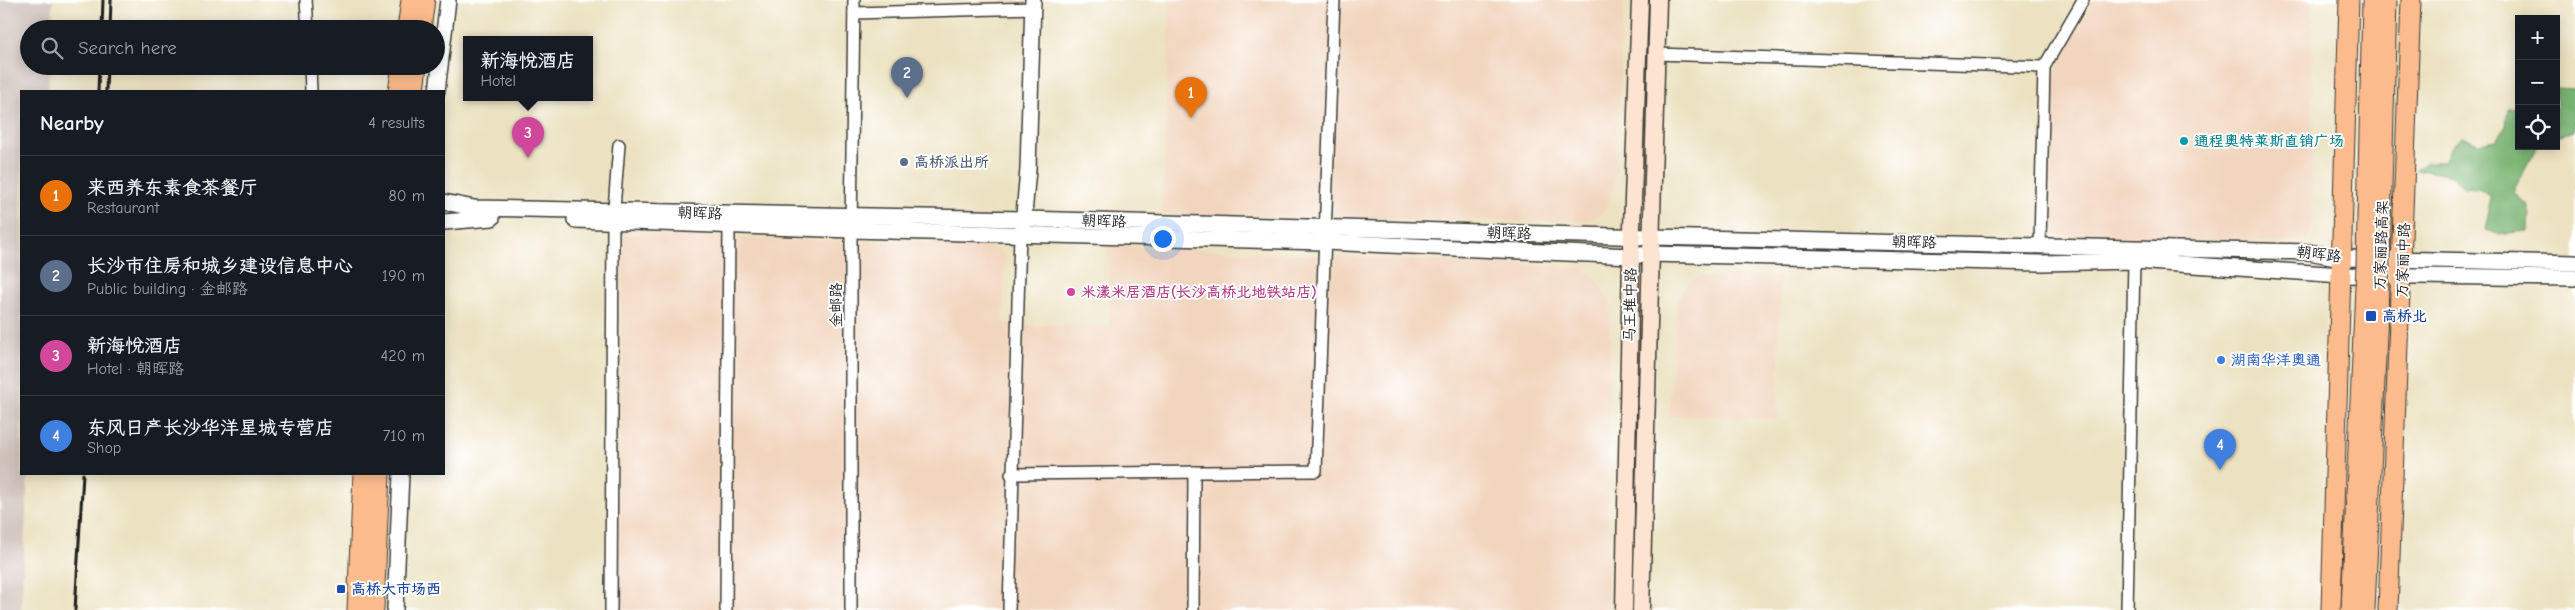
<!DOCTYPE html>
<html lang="en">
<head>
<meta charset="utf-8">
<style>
	:root { --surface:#171b24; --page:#242831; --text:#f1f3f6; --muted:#9ea1a6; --line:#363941; --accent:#ea580c }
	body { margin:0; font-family:"Comic Neue","LXGW WenKai TC",sans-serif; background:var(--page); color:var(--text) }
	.controls { position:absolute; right:15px; top:15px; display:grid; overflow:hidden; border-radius:0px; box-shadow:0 2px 12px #0003 }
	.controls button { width:45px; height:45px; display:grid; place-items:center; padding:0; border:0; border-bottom:1px solid var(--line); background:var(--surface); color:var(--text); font:25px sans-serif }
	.you { position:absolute; left:1162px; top:238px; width:18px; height:18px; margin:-12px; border:4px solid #fff; border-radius:50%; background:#1a73e8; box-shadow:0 0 0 8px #1a73e833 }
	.badge { display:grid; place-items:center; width:32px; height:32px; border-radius:50%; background:var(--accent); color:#fff; font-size:16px; font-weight:700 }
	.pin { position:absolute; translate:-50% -41px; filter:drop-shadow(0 1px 2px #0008) }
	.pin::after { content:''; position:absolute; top:26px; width:18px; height:15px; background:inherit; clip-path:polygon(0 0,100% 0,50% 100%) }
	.popup { position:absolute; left:463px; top:36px; width:130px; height:65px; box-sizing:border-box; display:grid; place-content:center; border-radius:0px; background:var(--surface); filter:drop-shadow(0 1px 4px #0005); font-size:16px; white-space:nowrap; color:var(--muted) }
	.popup b { font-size:19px; color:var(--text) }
	.popup::after { content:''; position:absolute; left:50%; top:100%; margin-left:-10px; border:10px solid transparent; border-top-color:var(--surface) }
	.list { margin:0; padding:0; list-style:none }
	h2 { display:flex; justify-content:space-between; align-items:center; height:65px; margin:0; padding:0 20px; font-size:21px }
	h2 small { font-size:16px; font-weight:400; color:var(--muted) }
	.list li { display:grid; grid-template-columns:32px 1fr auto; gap:15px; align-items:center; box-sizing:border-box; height:80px; padding:0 20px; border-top:1px solid var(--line) }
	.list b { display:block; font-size:19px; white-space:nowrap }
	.list p { margin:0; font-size:16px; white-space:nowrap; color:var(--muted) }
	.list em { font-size:16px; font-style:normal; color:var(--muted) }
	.icon { flex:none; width:28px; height:28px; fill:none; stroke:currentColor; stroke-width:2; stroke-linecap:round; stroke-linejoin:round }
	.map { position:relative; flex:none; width:2575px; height:610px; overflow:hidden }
	.search { position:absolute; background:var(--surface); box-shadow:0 2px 12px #0003; left:20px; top:20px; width:425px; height:55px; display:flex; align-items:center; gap:12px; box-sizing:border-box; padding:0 18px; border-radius:28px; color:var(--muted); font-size:19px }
	.panel { position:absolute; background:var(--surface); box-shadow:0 2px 12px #0003; left:20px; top:90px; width:425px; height:385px; border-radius:0px }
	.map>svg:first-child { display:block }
	.built { fill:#f2d5be }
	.industrial { fill:#cfc1ba }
	.forest { fill:#79b472; stroke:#4a6847 }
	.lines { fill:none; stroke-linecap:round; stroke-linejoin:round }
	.minor-casing { stroke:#3b3a35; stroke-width:14 }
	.tertiary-casing { stroke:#3b3a35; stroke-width:18 }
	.secondary-casing { stroke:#3b3a35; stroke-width:19 }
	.primary-casing { stroke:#3b3a35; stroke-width:21 }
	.trunk-casing { stroke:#3b3a35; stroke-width:21 }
	.minor { stroke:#fff; stroke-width:11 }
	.tertiary { stroke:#fff; stroke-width:15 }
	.secondary { stroke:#fde4d1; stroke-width:16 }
	.primary { stroke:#fbbb8c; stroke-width:19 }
	.trunk { stroke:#fbbb8c; stroke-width:19 }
	.rail { stroke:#1c1c1c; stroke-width:3 }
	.trunk-bridge-casing { stroke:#3b3a35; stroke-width:21; stroke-linecap:butt }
	.trunk-bridge { stroke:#fbbb8c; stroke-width:19 }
	.culture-dot { fill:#0f9aa8; stroke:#fff; stroke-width:2 }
	.service-dot { fill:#5c6f8a; stroke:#fff; stroke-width:2 }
	.hotel-dot { fill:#d1479c; stroke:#fff; stroke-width:2 }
	.transit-dot { fill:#1a4fb4; stroke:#fff; stroke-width:2 }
	.shop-dot { fill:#3f7fe0; stroke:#fff; stroke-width:2 }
	.labels { text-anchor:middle; stroke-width:4; stroke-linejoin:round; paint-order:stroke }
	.culture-label { font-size:15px; font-weight:bold; fill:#0d838f; stroke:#fff; text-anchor:start }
	.service-label { font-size:15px; font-weight:bold; fill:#4e5e75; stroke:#fff; text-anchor:start }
	.street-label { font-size:15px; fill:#1c1c1c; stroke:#fff }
	.hotel-label { font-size:15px; font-weight:bold; fill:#b23c85; stroke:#fff; text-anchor:start }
	.transit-label { font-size:15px; font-weight:bold; fill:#164399; stroke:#fff; text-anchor:start }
	.shop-label { font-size:15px; font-weight:bold; fill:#366cbe; stroke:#fff; text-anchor:start }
</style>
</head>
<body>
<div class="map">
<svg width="2575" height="610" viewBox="0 0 2575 610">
	<rect width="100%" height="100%" fill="#fff"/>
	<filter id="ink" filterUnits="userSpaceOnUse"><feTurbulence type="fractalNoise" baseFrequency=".02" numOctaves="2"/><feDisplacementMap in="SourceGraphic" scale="10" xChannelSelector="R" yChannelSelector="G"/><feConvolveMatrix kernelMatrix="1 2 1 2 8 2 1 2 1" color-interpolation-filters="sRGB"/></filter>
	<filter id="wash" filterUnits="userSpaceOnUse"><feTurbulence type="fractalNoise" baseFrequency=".0096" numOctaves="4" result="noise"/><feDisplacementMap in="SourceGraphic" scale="20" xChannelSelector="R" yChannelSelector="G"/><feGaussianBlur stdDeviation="1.12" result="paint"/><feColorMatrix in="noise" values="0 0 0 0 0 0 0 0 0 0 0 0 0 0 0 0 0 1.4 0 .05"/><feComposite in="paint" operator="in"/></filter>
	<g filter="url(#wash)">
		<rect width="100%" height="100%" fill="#ece2c1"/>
		<g class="built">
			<path d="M1170 0H1624L1615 176 1608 205 1601 215 1587 220 1558 222 1162 214Z"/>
			<path d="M2094 0H2312L2311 228 2307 238 2294 242 2050 235 2054 77 2063 53Z"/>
			<path d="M623 234 988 245 999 250 1005 257 1003 324 1109 326 1108 245 1581 268 1596 278 1610 301 1607 610H617Z"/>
			<path d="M1731 276 1780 277 1778 419 1669 416 1677 300 1688 284 1696 279 1703 277Z"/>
		</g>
		<path class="industrial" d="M0 0H53L52 29H29V66H50L48 91H21V474H28L21 610H0Z"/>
		<g class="forest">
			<path d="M2556 88 2575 89V131L2556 136Z"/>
			<path d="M2519 107V146H2537L2513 191 2529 206 2528 231 2498 234 2486 230 2490 210V196L2479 189 2464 188 2452 176 2416 169 2428 162H2444L2452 146 2462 137 2480 143 2496 140 2506 126 2508 108Z"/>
		</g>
	</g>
	<g filter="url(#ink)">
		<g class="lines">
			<defs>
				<g id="minor">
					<path d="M306 0 308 29"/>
					<path d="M854 13 1033 8"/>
					<path d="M1656 54 2044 67"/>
					<path d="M310 66 311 91"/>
					<path d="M2040 244 2044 67 2083 0"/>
					<path d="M1011 474 1316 471 1334 0"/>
					<path d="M611 610 613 221 619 145"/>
					<path d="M726 610 729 225"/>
					<path d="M851 610V230L854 0"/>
					<path d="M1009 610 1020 235"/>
					<path d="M1193 610 1194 472"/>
					<path d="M2127 610 2134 261"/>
				</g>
				<g id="tertiary">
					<path d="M437 91 448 0"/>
					<path d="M444 202 474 208 1025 219 1651 237 2308 252 2343 258 2575 263"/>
					<path d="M575 220 851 230 1324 242 1631 256 1650 254 2041 263 2134 261 2342 275 2575 278"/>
					<path d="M444 222 492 218"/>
					<path d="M1023 226 1028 169 1033 0"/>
					<path d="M395 610 401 474"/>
				</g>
				<g id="secondary">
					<path d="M1624 610 1631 256 1640 0"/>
					<path d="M1641 610 1658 0"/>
				</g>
				<g id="primary">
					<path d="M2331 610 2349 0"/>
					<path d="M2388 610 2411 0"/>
				</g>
				<g id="trunk">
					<path d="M407 29 411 0"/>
					<path d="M421 29 425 0"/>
					<path d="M398 91 402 66"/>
					<path d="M414 91 417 66"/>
					<path d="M357 610 363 474"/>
					<path d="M374 610 380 474"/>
				</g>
			</defs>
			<use href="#minor" class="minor-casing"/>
			<use href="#tertiary" class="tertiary-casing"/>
			<use href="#secondary" class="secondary-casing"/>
			<use href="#primary" class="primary-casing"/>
			<use href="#trunk" class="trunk-casing"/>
			<use href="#minor" class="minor"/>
			<use href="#tertiary" class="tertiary"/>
			<use href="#secondary" class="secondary"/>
			<use href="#primary" class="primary"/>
			<use href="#trunk" class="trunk"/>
			<g class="rail">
				<path d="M102 29 103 0"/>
				<path d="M110 29 111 0"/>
				<path d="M98 91 99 66"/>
				<path d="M106 91 107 66"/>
				<path d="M75 610 83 474"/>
			</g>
			<defs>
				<g id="trunk-bridge">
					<path d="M2351 610 2366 264 2372 0"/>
					<path d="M2365 610 2380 265 2387 0"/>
				</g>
			</defs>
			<use href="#trunk-bridge" class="trunk-bridge-casing"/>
			<use href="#trunk-bridge" class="trunk-bridge"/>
		</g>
	</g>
	<circle class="culture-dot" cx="2184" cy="141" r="5"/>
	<circle class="service-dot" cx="904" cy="162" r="5"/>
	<circle class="hotel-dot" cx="1071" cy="292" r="5"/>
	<g class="transit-dot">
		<rect x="2365" y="310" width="12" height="12" rx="2.5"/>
		<rect x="336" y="584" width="10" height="10" rx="2.5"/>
	</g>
	<circle class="shop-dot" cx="2221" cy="360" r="5"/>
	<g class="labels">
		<g class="culture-label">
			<text x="2194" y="146">通程奥特莱斯直销广场</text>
		</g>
		<g class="service-label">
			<text x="914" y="167">高桥派出所</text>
		</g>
		<g class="street-label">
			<text transform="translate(700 213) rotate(2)" y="5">朝晖路</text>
			<text transform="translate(1104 221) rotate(2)" y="5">朝晖路</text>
			<text transform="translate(1509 233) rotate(1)" y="5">朝晖路</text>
			<text transform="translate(1914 242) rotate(1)" y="5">朝晖路</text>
			<text transform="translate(2381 245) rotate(-88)" y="5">万家丽路高架</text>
			<text transform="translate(2319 254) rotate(7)" y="5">朝晖路</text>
			<text transform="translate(2403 260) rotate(-88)" y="5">万家丽中路</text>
			<text transform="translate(836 305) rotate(-90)" y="5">金邮路</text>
			<text transform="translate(1630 305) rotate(-89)" y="5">马王堆中路</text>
		</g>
		<g class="hotel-label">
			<text x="1081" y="297">米漾米居酒店(长沙高桥北地铁站店)</text>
		</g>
		<g class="transit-label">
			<text x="2382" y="321">高桥北</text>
			<text x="351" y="594">高桥大市场西</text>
		</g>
		<g class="shop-label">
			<text x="2231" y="365">湖南华洋奥通</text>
		</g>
	</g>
</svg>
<div class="controls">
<button>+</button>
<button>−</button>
<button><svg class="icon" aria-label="locate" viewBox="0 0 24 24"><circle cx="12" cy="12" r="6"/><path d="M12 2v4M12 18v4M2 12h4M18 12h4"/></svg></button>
</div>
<div class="you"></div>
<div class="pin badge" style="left:1191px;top:118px;background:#e8710a">1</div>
<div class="pin badge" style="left:907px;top:98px;background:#5c6f8a">2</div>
<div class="pin badge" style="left:528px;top:158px;background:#d1479c">3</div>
<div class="popup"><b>新海悦酒店</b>Hotel</div>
<div class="pin badge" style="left:2220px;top:470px;background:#3f7fe0">4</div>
<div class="search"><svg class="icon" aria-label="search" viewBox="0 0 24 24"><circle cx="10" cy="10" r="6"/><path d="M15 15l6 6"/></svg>Search here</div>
<section class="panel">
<h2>Nearby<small>4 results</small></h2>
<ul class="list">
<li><span class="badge" style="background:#e8710a">1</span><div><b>来西养东素食茶餐厅</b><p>Restaurant</p></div><em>80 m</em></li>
<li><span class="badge" style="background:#5c6f8a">2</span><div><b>长沙市住房和城乡建设信息中心</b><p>Public building · 金邮路</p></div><em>190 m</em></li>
<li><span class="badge" style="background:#d1479c">3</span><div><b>新海悦酒店</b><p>Hotel · 朝晖路</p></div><em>420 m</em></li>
<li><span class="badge" style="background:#3f7fe0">4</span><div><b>东风日产长沙华洋星城专营店</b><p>Shop</p></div><em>710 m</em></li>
</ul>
</section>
</div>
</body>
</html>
